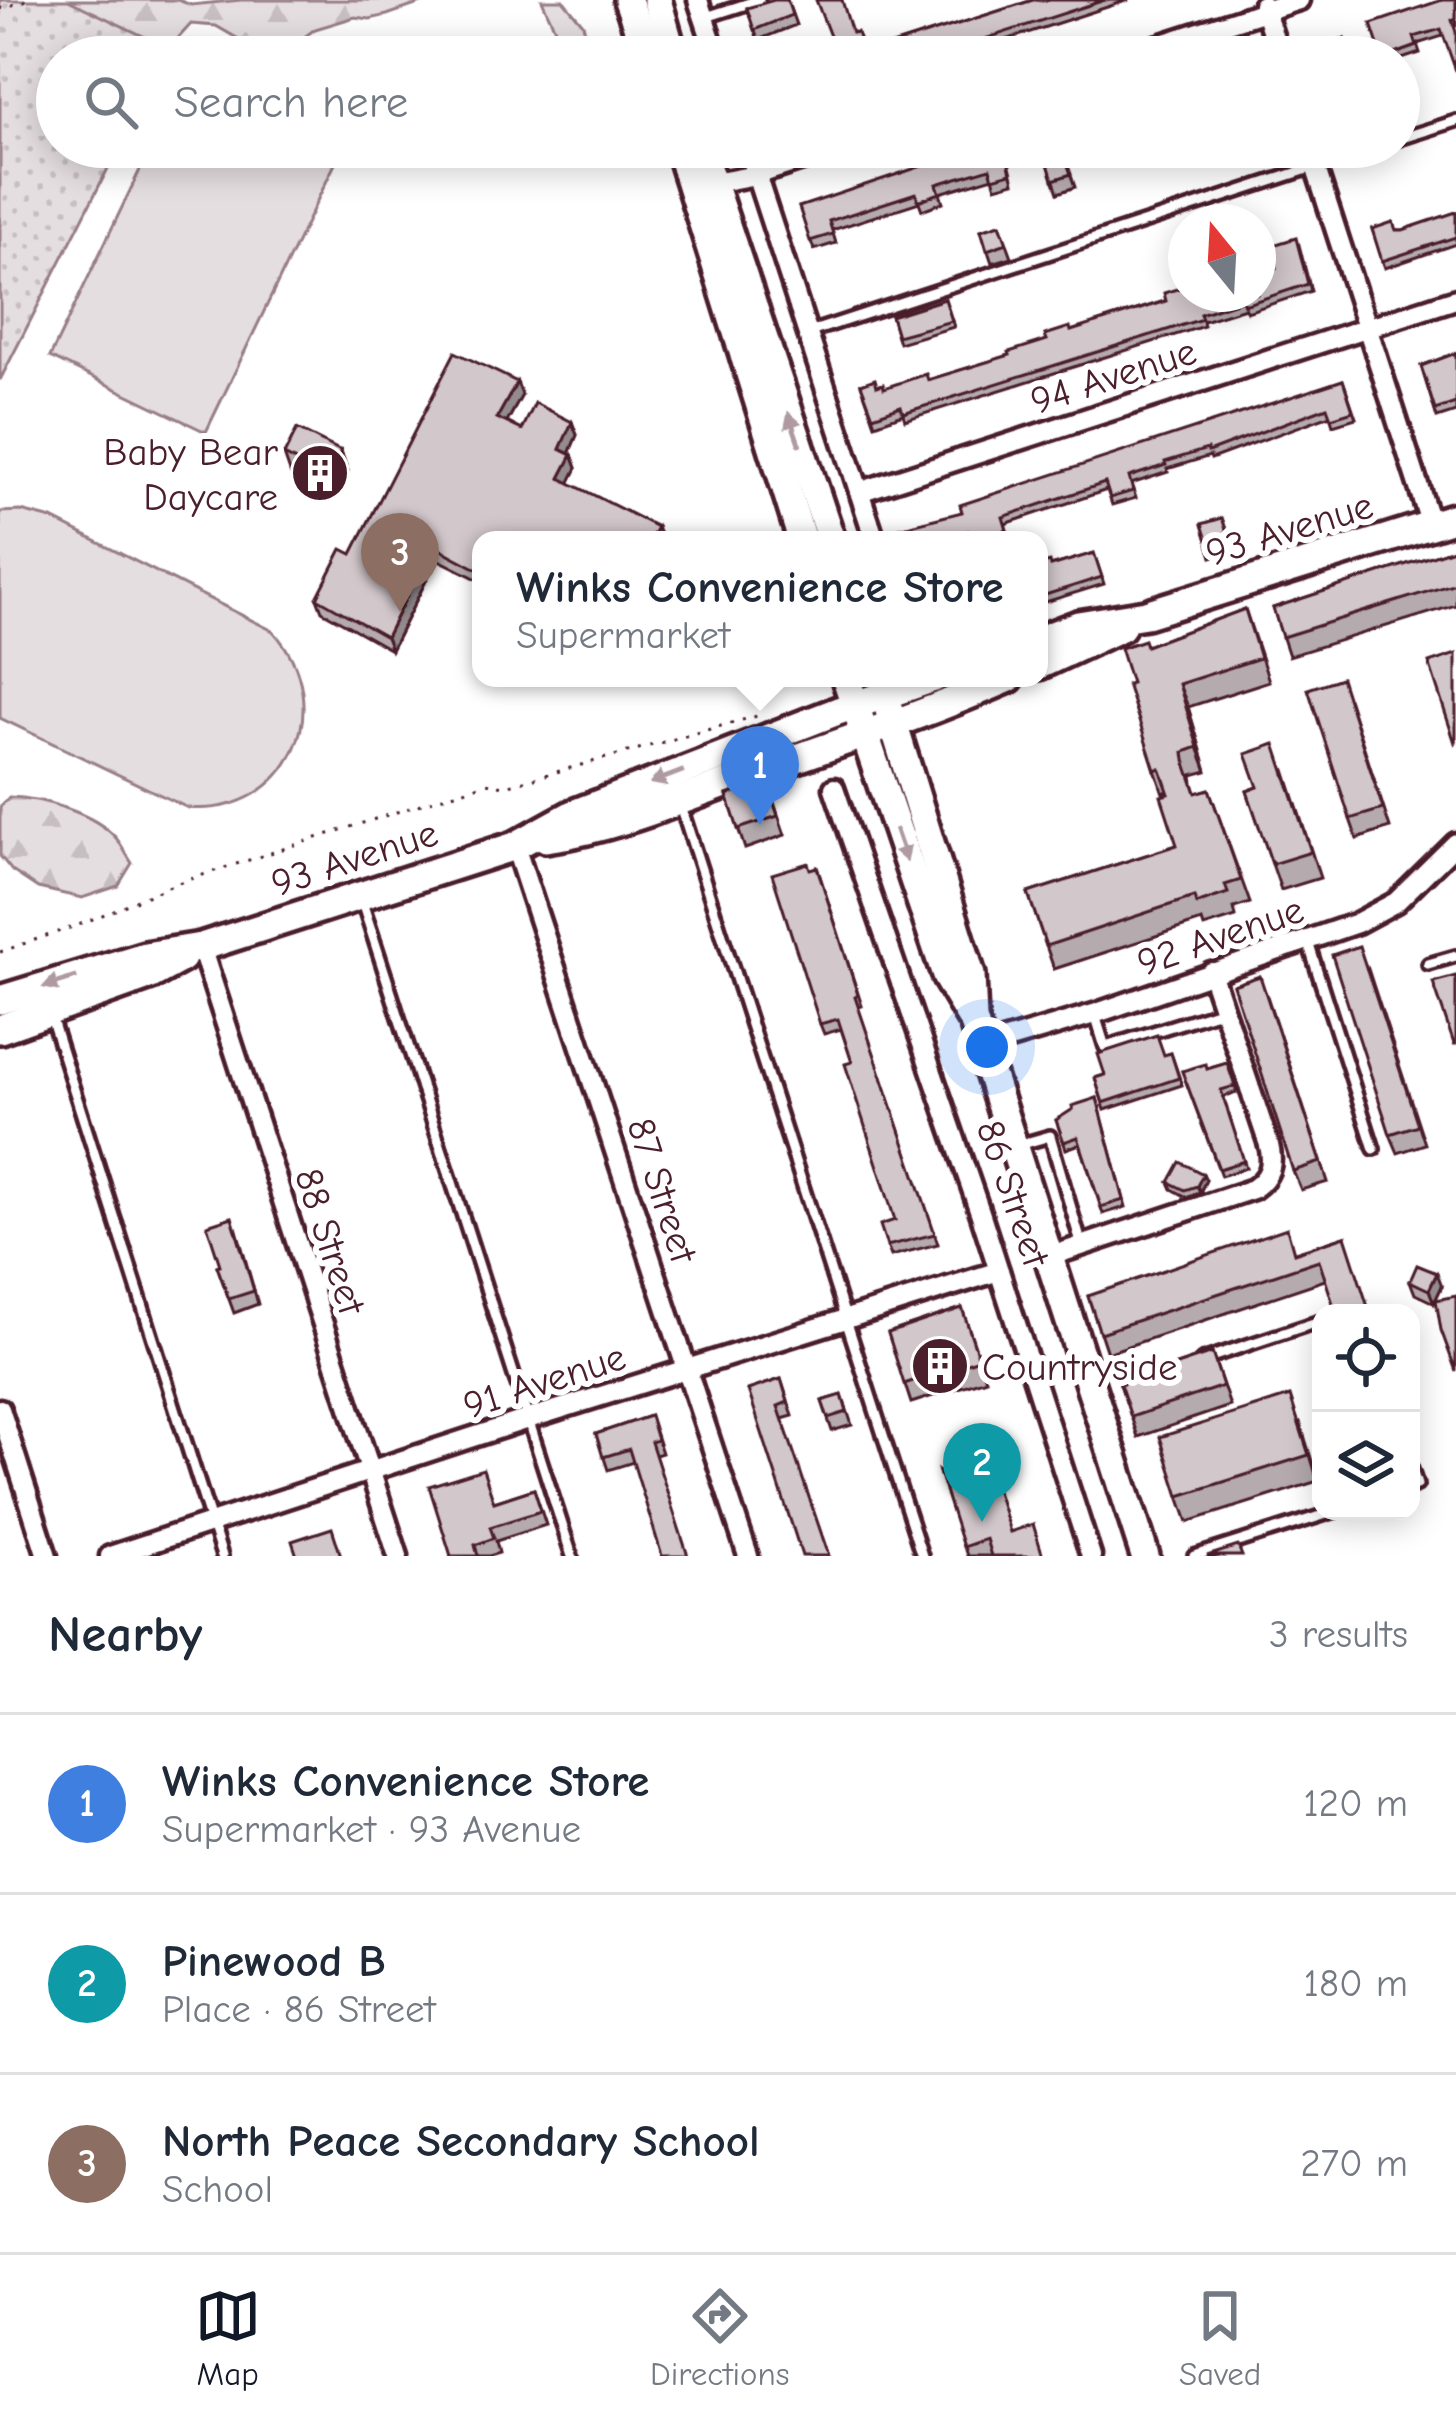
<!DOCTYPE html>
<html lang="en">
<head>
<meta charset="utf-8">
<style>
	:root { --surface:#fff; --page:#f2f2f3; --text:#1f2937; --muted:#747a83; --line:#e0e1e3; --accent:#111827 }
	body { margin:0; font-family:"Comic Neue",sans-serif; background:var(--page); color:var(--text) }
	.controls { position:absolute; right:36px; bottom:36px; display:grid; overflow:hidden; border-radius:24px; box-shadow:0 6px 30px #0003 }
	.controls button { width:108px; height:108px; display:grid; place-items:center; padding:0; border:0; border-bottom:3px solid var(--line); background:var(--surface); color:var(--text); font:60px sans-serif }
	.compass { position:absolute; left:1168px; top:204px; width:108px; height:108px; border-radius:50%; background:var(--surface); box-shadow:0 6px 30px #0003; rotate:342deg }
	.you { position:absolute; left:987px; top:1047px; width:42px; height:42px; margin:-30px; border:9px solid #fff; border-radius:50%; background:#1a73e8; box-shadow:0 0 0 18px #1a73e833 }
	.badge { display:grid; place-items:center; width:78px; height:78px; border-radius:50%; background:var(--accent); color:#fff; font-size:39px; font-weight:700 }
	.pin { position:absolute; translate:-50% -99px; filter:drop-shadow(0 3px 6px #0008) }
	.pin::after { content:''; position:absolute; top:63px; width:42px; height:36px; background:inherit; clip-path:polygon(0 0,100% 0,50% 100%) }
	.popup { position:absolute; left:472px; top:531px; width:576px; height:156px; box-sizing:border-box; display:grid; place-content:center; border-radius:24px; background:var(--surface); filter:drop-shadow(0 3px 9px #0005); font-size:39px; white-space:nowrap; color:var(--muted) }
	.popup b { font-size:45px; color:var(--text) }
	.popup::after { content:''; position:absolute; left:50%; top:100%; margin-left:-24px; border:24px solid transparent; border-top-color:var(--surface) }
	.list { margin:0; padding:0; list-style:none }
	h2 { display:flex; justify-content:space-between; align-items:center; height:156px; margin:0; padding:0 48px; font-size:51px }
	h2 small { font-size:39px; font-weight:400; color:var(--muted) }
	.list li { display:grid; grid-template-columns:78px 1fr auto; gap:36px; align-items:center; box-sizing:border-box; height:180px; padding:0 48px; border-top:3px solid var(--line) }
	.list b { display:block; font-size:45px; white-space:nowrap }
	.list p { margin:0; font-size:39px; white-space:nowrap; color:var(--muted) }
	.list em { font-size:39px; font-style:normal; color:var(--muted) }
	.icon { flex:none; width:66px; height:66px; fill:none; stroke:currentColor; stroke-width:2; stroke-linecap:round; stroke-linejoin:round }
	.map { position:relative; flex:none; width:1456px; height:1556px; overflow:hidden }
	.search { position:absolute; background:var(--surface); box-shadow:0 6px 30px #0003; left:36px; right:36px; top:36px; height:132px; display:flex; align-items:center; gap:30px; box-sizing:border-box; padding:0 42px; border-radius:66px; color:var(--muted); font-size:45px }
	.sheet { height:696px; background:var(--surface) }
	nav { display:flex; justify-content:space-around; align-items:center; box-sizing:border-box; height:168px; border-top:3px solid var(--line); background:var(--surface); font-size:33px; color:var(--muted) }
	nav a { display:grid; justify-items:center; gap:6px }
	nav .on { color:var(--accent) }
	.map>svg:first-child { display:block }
	.forest { fill:url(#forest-firs); stroke:#987e86; stroke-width:3 }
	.park { fill:url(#park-dots); stroke:#987e86; stroke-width:3 }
	.garden { fill:#e5dee0; stroke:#987e86; stroke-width:3 }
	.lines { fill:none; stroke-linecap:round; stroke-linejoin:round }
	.service-casing { stroke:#4a1f2b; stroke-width:18 }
	.minor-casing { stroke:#4a1f2b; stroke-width:27 }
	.secondary-casing { stroke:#4a1f2b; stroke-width:36 }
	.path { stroke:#4a1f2b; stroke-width:3; stroke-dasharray:3 9; stroke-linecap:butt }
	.service { stroke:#fff; stroke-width:9 }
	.minor { stroke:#fff; stroke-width:18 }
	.secondary { stroke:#fff; stroke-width:27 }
	.wall { fill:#b5abaf; stroke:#4a1f2b; stroke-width:3 }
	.shaded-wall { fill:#938b8e; stroke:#4a1f2b; stroke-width:3 }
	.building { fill:#d2c7cb; stroke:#4a1f2b; stroke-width:3 }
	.oneway { fill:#ae9aa0 }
	.labels { text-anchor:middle; stroke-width:12; stroke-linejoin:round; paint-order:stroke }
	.street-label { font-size:39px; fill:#4a1f2b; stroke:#fff }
	.poi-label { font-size:39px; fill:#4a1f2b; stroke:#fff; text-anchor:end }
</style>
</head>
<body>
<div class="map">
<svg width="1456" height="1556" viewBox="0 0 1456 1556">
	<defs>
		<pattern id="forest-firs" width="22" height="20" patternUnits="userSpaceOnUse" patternTransform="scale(3)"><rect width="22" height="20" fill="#e5dee0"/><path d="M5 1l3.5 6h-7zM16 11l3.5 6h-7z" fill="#c6bec0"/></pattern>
		<pattern id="park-dots" width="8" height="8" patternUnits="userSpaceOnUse" patternTransform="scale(3)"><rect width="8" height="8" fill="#e5dee0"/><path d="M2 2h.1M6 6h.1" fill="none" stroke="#c6bec0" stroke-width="1.8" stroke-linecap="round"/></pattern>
	</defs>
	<rect width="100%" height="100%" fill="#fff"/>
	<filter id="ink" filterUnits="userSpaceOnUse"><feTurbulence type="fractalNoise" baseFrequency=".00833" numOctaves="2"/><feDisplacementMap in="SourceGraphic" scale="24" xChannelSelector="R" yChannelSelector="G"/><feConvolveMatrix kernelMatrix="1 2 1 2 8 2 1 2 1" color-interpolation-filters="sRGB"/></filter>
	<g filter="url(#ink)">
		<g class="forest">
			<path d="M70 0H178L191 5 241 0H430L387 15 370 19 355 17 315 29 284 52 249 45 216 26 191 24 161 57 86 40Z"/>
			<path d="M542 0H563L583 24 591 57H558L555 29Z"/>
			<path d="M9 797C42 798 94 813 116 838 122 845 127 856 132 863L118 886 82 898 38 888 12 871 0 856V807Z"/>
		</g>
		<path class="park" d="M0 0H68L170 49 165 57H57V147H119L0 380Z"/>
		<g class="garden">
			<path d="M151 147H343L206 432 50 357Z"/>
			<path d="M21 511 52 519 273 631C339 705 290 817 188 808L0 718V512Z"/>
		</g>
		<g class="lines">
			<defs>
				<g id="service">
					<path d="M703 18 759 0"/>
					<path d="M1399 139 1456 121"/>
					<path d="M810 332 1375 147"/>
					<path d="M681 807 922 1556"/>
					<path d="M361 899 572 1556"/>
					<path d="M1307 939 1374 1149"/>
					<path d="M1428 964 1456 956"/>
					<path d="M1095 1015 1105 1047 1223 1010"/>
					<path d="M51 1017 222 1556"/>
					<path d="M1015 1146 1050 1136 1082 1246"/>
					<path d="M1202 1360 1317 1322 1321 1334"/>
					<path d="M1411 1467 1417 1485 1411 1487"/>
					<path d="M1194 1556 1336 1511"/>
				</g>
				<g id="minor">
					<path d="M698 0 717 57"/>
					<path d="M1263 5 1280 57"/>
					<path d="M1122 57 1299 0"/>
					<path d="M747 147 875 540"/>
					<path d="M1309 147 1431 525"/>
					<path d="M703 185 756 175 843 147"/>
					<path d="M859 492 1456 299"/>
					<path d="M834 788 980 1212 1091 1556"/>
					<path d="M515 846 748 1556"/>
					<path d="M201 947 398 1556"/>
					<path d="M982 1047 1094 1014 1357 923 1396 902 1456 843"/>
					<path d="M1048 1257 1253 1189C1270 1177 1274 1165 1269 1145L1211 972"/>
					<path d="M0 1409 47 1556"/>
					<path d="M110 1556 528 1419 999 1271"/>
				</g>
				<g id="secondary">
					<path d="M628 0 648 57"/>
					<path d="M657 0 673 57"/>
					<path d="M679 147 802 540"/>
					<path d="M700 147 831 540"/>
					<path d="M1039 640 1078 625 1146 614 1456 517"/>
					<path d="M1039 665 1121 627"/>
					<path d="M846 678 947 978 974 1023 1145 1556"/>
					<path d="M889 710 971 975 973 1019"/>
					<path d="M546 838C615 828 683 799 749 775 836 744 924 715 1009 678"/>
					<path d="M0 1000 145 956 201 947 515 846 573 814 838 711 934 678"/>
					<path d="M0 1029 151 975 182 958"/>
				</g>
			</defs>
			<use href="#service" class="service-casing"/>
			<use href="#minor" class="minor-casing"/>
			<use href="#secondary" class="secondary-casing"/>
			<g class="path">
				<path d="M0 9 27 0"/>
				<path d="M0 952 81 924 175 884 486 783 506 786 764 714"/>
			</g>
			<use href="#service" class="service"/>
			<use href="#minor" class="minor"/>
			<use href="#secondary" class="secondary"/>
		</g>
		<g class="wall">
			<path d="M787 0 796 25 758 40 747 8Z"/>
			<path d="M1033 0H1129L953 57H838L853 33 865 54Z"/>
			<path d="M1456 0V26L1443 36 1417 44 1420 53 1399 60V57H1382Z"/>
			<path d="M1399 66 1410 101 1399 105Z"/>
			<path d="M1012 147 1015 161 1009 162 1014 182 996 187 993 177 940 193 943 202 922 210 919 202 832 230 836 243 814 250 799 207Z"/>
			<path d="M1061 147H1100L1066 161 1075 187 1058 193 1046 157 1063 152Z"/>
			<path d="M1197 147H1217L1221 159 1203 164Z"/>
			<path d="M1456 212V244L1385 268 1372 229 1403 230Z"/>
			<path d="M1000 224 1012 257 992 263 981 230Z"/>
			<path d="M1299 245 1311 291 1247 312 1245 308 1203 321 1204 326 905 420 903 414 875 424 861 384 884 388 928 380 1010 355 1071 331 1186 294H1258L1277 268Z"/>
			<path d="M945 299 954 327 899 343 891 316Z"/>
			<path d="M1456 353V412L1437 418 1421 366Z"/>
			<path d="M1343 380 1356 418 1333 425 1330 415 1211 459 1210 456 1167 469 1168 472 1131 484 1136 498 1112 505 1107 490 1005 524 1009 537 999 540H971L970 538 964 540H903L962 512Z"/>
			<path d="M522 395 507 422 522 430 572 422 577 435 569 454 572 455 577 468 481 540V581L437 559 391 650 322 611 317 598Z"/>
			<path d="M284 455 348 471 335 497 291 475Z"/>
			<path d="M1222 518 1233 550 1212 557 1202 524Z"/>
			<path d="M1456 548V605L1289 656 1273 608Z"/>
			<path d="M1094 553 1104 584 1039 604V565L1051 566Z"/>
			<path d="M1245 609 1269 681 1188 707 1207 771 1192 775 1193 783 1196 793 1209 789 1250 903 1234 908 1236 917 1204 927 1202 921 1054 969 1028 893 1177 845 1169 794 1168 791 1163 793 1155 770 1131 683 1146 646Z"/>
			<path d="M1348 698 1390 828 1357 839 1350 819Z"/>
			<path d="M1285 770 1320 878 1281 890 1247 791 1258 787Z"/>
			<path d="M767 782 785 835 745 849 727 795Z"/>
			<path d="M817 867 862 1006 858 1007 938 1244 891 1256 887 1246 895 1220 852 1062 841 1029 824 1034 820 1024 810 869Z"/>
			<path d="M1367 966 1425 1144 1398 1153 1390 1134Z"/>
			<path d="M1267 996 1328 1182 1301 1190 1293 1171Z"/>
			<path d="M1171 1053 1182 1085 1105 1110 1095 1078Z"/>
			<path d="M1227 1063 1237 1092 1223 1097 1246 1168 1221 1176 1182 1071 1207 1069Z"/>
			<path d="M1097 1098 1126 1207 1103 1214 1080 1144 1066 1149 1056 1120Z"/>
			<path d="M1203 1174 1206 1180 1200 1192 1187 1197 1172 1189 1169 1182Z"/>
			<path d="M237 1230 258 1304 234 1313 217 1266 220 1265Z"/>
			<path d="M1345 1236 1325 1280 1107 1353 1088 1296 1295 1252Z"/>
			<path d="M1410 1281 1442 1286 1434 1303 1415 1294Z"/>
			<path d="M962 1308 986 1379 911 1403 888 1333Z"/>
			<path d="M1212 1353 1230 1406 1138 1437 1120 1384Z"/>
			<path d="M781 1379 793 1416 782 1419 748 1390Z"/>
			<path d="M842 1395 852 1425 832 1431 822 1401Z"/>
			<path d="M650 1416 662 1453 608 1470 596 1434Z"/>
			<path d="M1300 1422 1318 1481 1188 1522 1179 1496Z"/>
			<path d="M939 1472 1011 1532 1044 1556H967Z"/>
			<path d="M534 1489 546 1525 496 1541 499 1553 489 1556H451L494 1502Z"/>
		</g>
		<g class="shaded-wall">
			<path d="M517 382 522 395 502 431 497 418Z"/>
			<path d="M572 422 577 435 565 463 560 449Z"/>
			<path d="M341 451 348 471 335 497 328 477Z"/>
			<path d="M572 455 577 468 565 492 560 478Z"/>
			<path d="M657 527 662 540H650Z"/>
			<path d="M432 545 437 559 391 650 386 637Z"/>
			<path d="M1179 684 1188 707 1207 771 1198 747Z"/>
			<path d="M1203 1174 1206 1180 1200 1192 1197 1186Z"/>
			<path d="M1437 1273 1442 1286 1434 1303 1429 1290Z"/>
		</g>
		<g class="building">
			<path d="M774 0H787L792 15 754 30 747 8Z"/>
			<path d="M816 0H842L852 33 857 32 864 54 1033 0H1105L929 57H838Z"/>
			<path d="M1442 0H1456V18L1452 20 1456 32V71L1441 29 1414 37 1417 46 1395 54 1396 57H1382L1371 24Z"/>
			<path d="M1345 38 1351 57H1325L1321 46Z"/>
			<path d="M1399 67 1408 95 1399 97Z"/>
			<path d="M979 147H1011L1012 152 1006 153 1011 173 993 178 990 168 937 184 940 193 918 201 916 193 829 221 833 234 810 241 799 207Z"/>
			<path d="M1061 147H1081L1063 154Z"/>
			<path d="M1197 147H1217L1218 152 1200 158Z"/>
			<path d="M1063 152 1071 174 1053 180 1046 157Z"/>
			<path d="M1456 212V237L1382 261 1372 229 1393 222 1396 230H1403Z"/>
			<path d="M1000 224 1007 243 987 250 981 230Z"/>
			<path d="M1296 238 1308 284 1244 305 1242 300 1200 314 1202 319 903 413 901 406 873 416 861 384 875 379 877 386 883 384 884 388 926 374 928 380 1010 355 1009 352 1047 340 1045 335 1070 327 1071 331 1166 301 1164 293 1186 286V294H1258V274L1277 268 1273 245Z"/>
			<path d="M945 299 952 321 897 336 891 316Z"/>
			<path d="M455 352 517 382 497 418 522 430 535 403 572 422 560 449 572 455 560 478 657 527 650 540H481V571L432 545 386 637 317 598 342 549 352 554Z"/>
			<path d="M1456 353V403L1435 410 1421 366Z"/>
			<path d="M1343 380 1353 411 1331 418 1327 407 1208 452 1207 449 1165 462 1166 465 1129 477 1133 491 1110 498 1105 483 1003 517 1007 530 975 540H971L968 531 940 540H904L899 528 962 512 960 505Z"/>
			<path d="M297 429 341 451 328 477 284 455Z"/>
			<path d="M1222 518 1231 544 1210 550 1202 524Z"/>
			<path d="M1456 548V583L1282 637 1273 608Z"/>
			<path d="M1094 553 1102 577 1039 597V565L1050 562 1051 566Z"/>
			<path d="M1245 609 1260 658 1179 684 1198 747 1184 752 1185 760 1196 793 1209 789 1241 880 1225 885 1228 893 1196 904 1194 897 1046 946 1028 893 1177 845 1161 796 1169 794 1160 768 1155 770 1127 684 1131 683 1120 648 1144 640 1146 646Z"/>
			<path d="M1456 654V742L1455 743 1429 663Z"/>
			<path d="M1341 678 1383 809 1350 819 1308 689Z"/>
			<path d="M1275 744 1311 852 1272 864 1247 791 1258 787 1246 754Z"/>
			<path d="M767 782 778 816 738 829 727 795Z"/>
			<path d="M808 863 810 869 817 867 858 995 855 997 935 1234 887 1246 880 1225 895 1220 845 1064 852 1062 838 1019 820 1024 772 874Z"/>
			<path d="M1359 946 1418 1125 1390 1134 1332 955Z"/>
			<path d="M1260 976 1321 1162 1293 1171 1233 985Z"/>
			<path d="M1456 976V1044H1454L1433 982Z"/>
			<path d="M1157 1035 1164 1055 1171 1053 1179 1078 1103 1103 1095 1078 1105 1075 1098 1054Z"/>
			<path d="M1227 1063 1235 1086 1221 1090 1244 1161 1219 1169 1182 1071 1206 1064 1207 1069Z"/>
			<path d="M1097 1098 1124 1200 1101 1207 1078 1137 1064 1142 1056 1120 1073 1109 1072 1106Z"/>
			<path d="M1180 1162 1203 1174 1197 1186 1185 1190 1169 1182Z"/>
			<path d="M232 1217 254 1291 229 1299 217 1266 220 1265 207 1225Z"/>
			<path d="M1287 1228 1294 1253 1345 1236 1370 1313H1336L1319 1260 1100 1333 1088 1296Z"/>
			<path d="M1417 1265 1437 1273 1429 1290 1410 1281Z"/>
			<path d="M1456 1296V1371L1441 1330 1436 1300Z"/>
			<path d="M962 1308 979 1359 904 1384 888 1333Z"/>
			<path d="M1212 1353 1223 1386 1131 1417 1120 1384Z"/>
			<path d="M781 1379 788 1402 778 1406 829 1556H802L748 1390Z"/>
			<path d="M842 1395 847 1412 828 1418 822 1401Z"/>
			<path d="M1290 1396 1309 1455 1179 1496 1160 1437Z"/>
			<path d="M650 1416 657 1440 651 1442 688 1556H662L629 1449 603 1457 596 1434Z"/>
			<path d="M986 1457 1010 1532 1033 1524 1043 1556H991L986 1539 963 1547 939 1472Z"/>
			<path d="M483 1469 494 1502 534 1489 541 1511 490 1527 494 1538 475 1545 478 1556H451L429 1486Z"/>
			<path d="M332 1528 341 1556H297L292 1541Z"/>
			<path d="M1238 1546 1242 1556H1207Z"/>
		</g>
		<defs><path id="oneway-solid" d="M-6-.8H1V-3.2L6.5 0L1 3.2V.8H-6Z" transform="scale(3)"/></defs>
		<g class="oneway">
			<use href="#oneway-solid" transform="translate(794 429) rotate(-109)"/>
			<use href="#oneway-solid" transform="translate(667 777) rotate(159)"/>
			<use href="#oneway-solid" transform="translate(901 845) rotate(71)"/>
			<use href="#oneway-solid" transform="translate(60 982) rotate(163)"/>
		</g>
	</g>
	<defs>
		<symbol id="building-disc" viewBox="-11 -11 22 22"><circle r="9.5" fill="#4a1f2b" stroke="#fff"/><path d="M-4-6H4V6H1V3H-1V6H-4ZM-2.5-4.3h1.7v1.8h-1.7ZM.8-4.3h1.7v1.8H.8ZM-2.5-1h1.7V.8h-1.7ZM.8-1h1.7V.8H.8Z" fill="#fff"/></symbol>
	</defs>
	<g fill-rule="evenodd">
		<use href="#building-disc" x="287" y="440" width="66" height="66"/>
		<use href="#building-disc" x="907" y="1333" width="66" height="66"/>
	</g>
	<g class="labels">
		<g class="street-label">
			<text transform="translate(1113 375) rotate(-18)" y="14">94 Avenue</text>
			<text transform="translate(1289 528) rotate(-17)" y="14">93 Avenue</text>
			<text transform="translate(354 857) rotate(-18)" y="14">93 Avenue</text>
			<text transform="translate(1220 935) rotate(-19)" y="14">92 Avenue</text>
			<text transform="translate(663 1190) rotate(72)" y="14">87 Street</text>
			<text transform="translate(1014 1193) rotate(71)" y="14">86 Street</text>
			<text transform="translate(331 1241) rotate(72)" y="14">88 Street</text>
			<text transform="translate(544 1380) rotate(-18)" y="14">91 Avenue</text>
		</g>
		<g class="poi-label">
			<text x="278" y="465">Baby Bear<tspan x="278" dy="45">Daycare</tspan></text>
			<text x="982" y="1380" text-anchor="start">Countryside</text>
		</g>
	</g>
</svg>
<div class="controls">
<button><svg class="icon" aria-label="locate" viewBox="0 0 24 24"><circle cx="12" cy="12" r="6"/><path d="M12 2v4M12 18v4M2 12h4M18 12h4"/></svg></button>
<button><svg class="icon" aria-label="layers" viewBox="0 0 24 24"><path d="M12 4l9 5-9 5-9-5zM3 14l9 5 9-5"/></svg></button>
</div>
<svg class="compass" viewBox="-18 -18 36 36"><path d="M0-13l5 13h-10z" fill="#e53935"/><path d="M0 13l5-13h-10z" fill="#747a83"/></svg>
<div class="you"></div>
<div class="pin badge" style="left:760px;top:825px;background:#3f7fe0">1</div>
<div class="popup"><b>Winks Convenience Store</b>Supermarket</div>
<div class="pin badge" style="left:982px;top:1522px;background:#0f9aa8">2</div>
<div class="pin badge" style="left:400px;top:612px;background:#8d6e63">3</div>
<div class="search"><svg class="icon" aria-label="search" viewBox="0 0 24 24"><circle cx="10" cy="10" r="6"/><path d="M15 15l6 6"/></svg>Search here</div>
</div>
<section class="sheet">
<h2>Nearby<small>3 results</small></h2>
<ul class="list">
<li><span class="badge" style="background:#3f7fe0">1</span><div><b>Winks Convenience Store</b><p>Supermarket · 93 Avenue</p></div><em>120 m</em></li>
<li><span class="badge" style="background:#0f9aa8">2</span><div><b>Pinewood B</b><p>Place · 86 Street</p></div><em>180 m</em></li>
<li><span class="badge" style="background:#8d6e63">3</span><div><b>North Peace Secondary School</b><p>School</p></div><em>270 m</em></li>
</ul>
</section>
<nav>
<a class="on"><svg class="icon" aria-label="map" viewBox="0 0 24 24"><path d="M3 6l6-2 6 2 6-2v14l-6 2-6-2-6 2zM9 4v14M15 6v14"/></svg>Map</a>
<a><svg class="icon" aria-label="directions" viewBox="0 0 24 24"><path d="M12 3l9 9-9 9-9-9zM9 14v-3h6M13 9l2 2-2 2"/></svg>Directions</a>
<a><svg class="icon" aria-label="saved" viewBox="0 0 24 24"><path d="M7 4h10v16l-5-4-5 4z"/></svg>Saved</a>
</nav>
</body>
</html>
